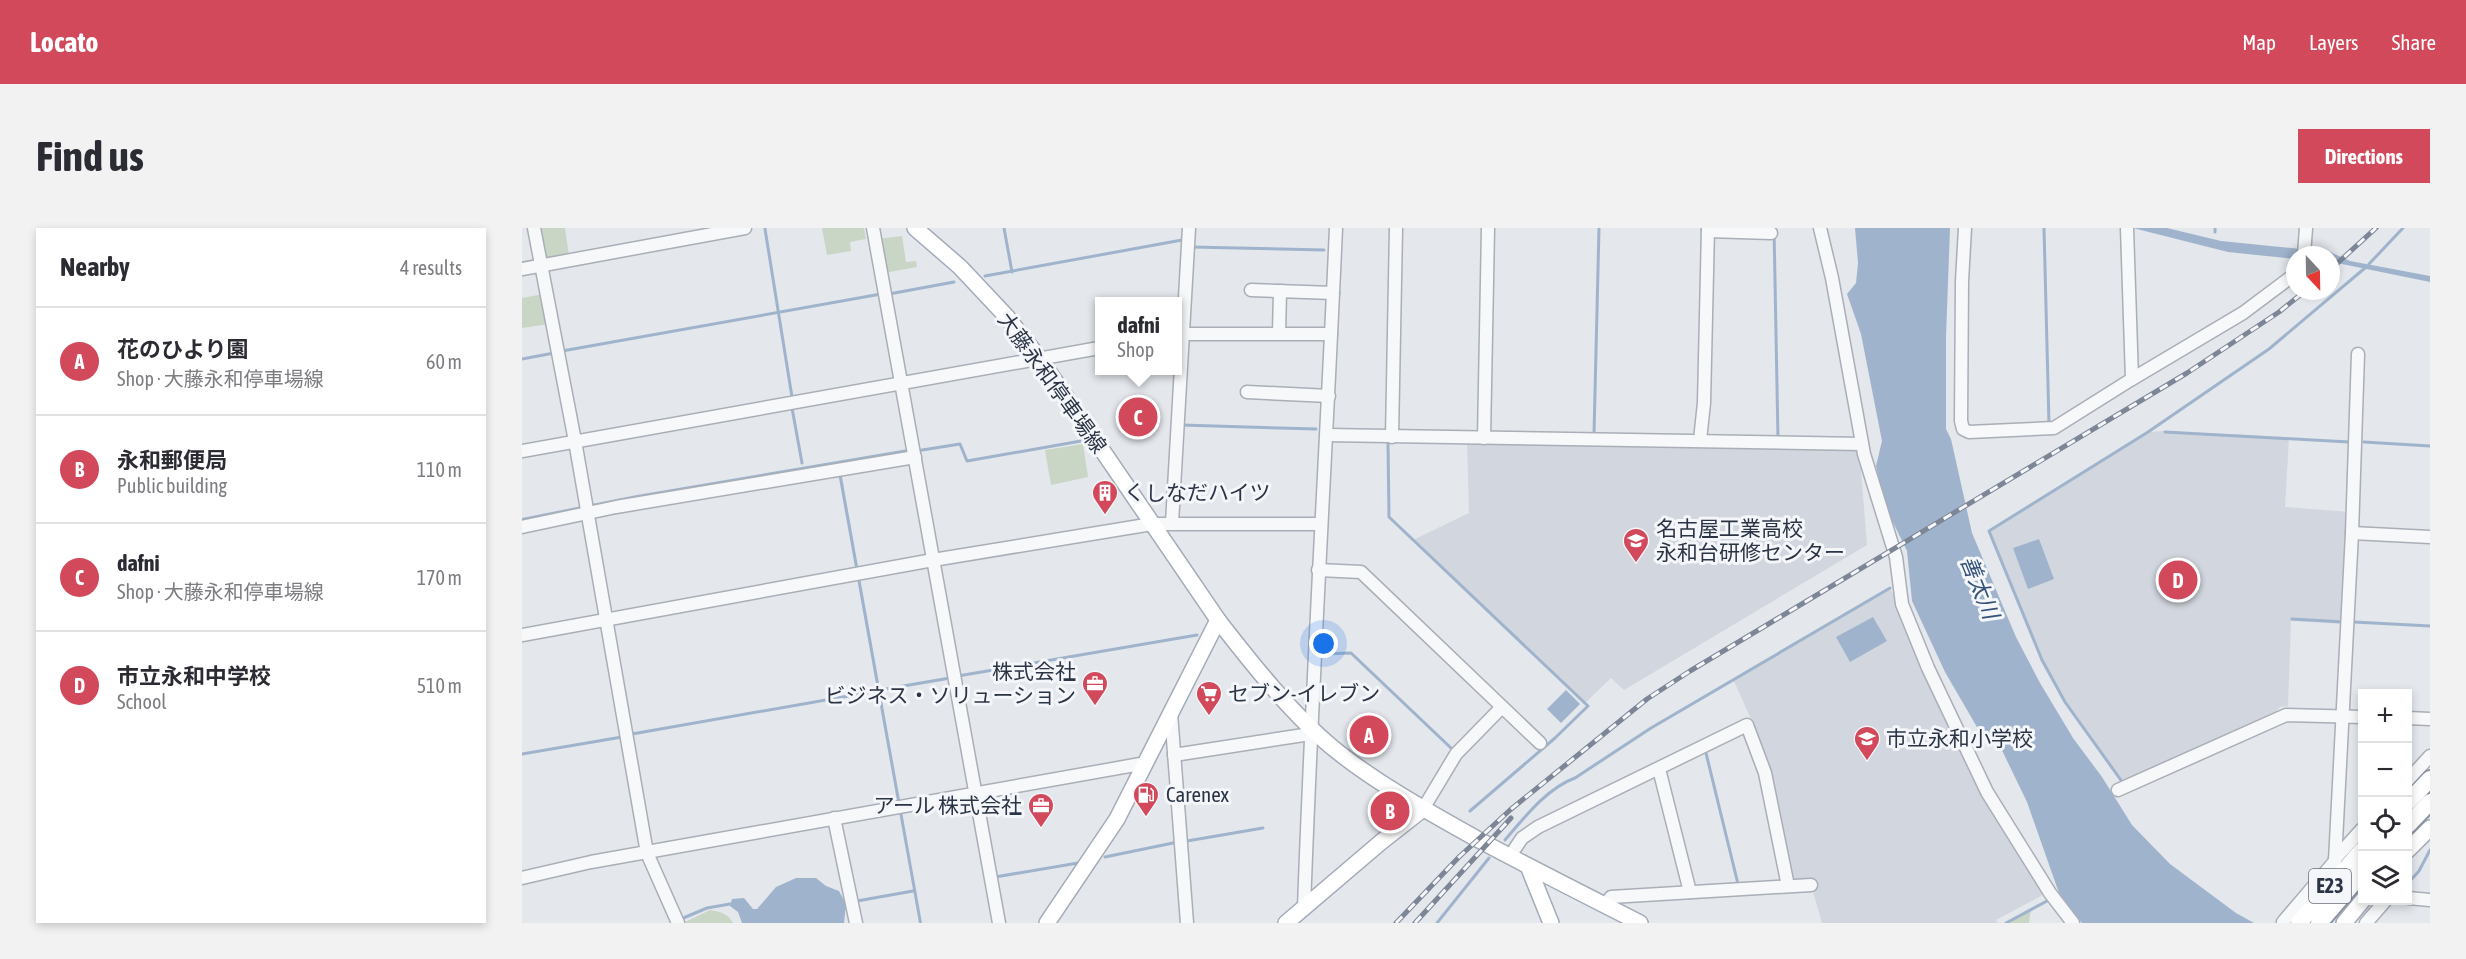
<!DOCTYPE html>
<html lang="en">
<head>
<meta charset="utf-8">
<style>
	:root { --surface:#fff; --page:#f2f2f3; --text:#2b2b33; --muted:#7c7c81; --line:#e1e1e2; --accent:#d1495b }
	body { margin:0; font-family:"Asap Condensed","Noto Sans JP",sans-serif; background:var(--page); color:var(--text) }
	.controls { position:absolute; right:18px; bottom:18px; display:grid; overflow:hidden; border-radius:0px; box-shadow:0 3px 9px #0003 }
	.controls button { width:54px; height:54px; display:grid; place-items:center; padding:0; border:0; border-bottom:2px solid var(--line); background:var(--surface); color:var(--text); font:30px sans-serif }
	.compass { position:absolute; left:1764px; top:18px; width:54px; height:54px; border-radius:50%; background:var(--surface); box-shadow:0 3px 9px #0003; rotate:158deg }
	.you { position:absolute; left:802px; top:416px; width:21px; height:21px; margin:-15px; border:4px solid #fff; border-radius:50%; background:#1a73e8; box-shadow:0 0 0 9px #1a73e833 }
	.badge { display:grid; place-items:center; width:39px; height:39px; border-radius:50%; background:var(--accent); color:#fff; font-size:20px; font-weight:700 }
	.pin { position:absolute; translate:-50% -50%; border:3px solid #fff; box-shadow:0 2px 6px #0006 }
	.popup { position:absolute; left:573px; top:69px; width:87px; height:78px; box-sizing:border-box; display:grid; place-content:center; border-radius:0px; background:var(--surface); filter:drop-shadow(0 2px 4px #0005); font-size:20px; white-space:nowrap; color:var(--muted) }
	.popup b { font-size:22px; color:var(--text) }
	.popup::after { content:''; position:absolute; left:50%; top:100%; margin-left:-12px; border:12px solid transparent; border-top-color:var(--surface) }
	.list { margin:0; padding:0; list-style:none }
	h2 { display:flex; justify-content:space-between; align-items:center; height:78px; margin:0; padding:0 24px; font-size:26px }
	h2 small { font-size:20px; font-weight:400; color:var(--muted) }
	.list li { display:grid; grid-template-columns:39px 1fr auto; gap:18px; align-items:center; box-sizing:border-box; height:108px; padding:0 24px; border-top:2px solid var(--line) }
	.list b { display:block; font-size:22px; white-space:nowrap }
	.list p { margin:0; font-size:20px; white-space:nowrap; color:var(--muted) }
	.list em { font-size:20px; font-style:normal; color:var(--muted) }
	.icon { flex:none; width:33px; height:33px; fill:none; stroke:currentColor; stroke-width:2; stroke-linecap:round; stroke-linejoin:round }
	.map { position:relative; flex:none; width:1908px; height:695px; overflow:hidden; border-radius:0px }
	header { display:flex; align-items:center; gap:36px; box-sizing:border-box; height:84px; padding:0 30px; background:var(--accent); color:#fff }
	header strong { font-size:28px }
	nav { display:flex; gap:33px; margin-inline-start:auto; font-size:21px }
	.intro { display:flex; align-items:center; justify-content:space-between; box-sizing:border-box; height:144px; padding:0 36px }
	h1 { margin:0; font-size:42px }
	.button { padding:15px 27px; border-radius:0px; background:var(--accent); color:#fff; font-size:21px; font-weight:700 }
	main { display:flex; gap:36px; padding:0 36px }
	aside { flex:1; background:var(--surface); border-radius:0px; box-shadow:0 3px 9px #0003 }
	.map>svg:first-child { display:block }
	.built { fill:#d2d6de }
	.green { fill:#c9d6c5 }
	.water { fill:#9fb4cc }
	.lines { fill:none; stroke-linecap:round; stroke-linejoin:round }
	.stream { stroke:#9fb4cc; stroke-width:3 }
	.minor-casing { stroke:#a9aeb7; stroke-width:15 }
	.major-casing { stroke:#a3abb8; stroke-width:18 }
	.highway-casing { stroke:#8b94a3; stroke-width:20 }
	.minor { stroke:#f7f8fa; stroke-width:12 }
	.major { stroke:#fff; stroke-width:15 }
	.highway { stroke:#fff; stroke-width:16 }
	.rail-casing { stroke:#7d8696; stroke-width:5 }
	.rail { stroke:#f4f6f9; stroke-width:3; stroke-dasharray:9; stroke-linecap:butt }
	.labels { text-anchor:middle; stroke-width:6; stroke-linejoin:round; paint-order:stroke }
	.shield { fill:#f4f6f9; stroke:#676e7b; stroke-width:1.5 }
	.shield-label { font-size:20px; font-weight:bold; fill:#2b3445 }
	.street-label { font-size:21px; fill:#2b3445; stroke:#f4f6f9 }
	.poi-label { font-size:21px; fill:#2b3445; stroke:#f4f6f9; text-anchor:start }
	.water-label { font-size:22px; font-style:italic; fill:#34527a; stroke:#f4f6f9 }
</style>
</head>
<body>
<header>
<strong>Locato</strong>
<nav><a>Map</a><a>Layers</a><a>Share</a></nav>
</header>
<div class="intro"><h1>Find us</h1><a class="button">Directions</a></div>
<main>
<aside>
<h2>Nearby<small>4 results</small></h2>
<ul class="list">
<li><span class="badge">A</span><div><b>花のひより園</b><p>Shop · 大藤永和停車場線</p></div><em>60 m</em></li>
<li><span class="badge">B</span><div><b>永和郵便局</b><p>Public building</p></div><em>110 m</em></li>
<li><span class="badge">C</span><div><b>dafni</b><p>Shop · 大藤永和停車場線</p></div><em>170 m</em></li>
<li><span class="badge">D</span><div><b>市立永和中学校</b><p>School</p></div><em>510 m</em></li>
</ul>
</aside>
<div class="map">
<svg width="1908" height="695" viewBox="0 0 1908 695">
	<rect width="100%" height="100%" fill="#e4e7ec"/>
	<g class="built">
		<path d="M1642 203 1767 209 1763 279 1828 284 1822 396 1769 393 1766 478 1758 479 1747 491 1601 555 1543 474 1520 432 1467 303 1626 204Z"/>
		<path d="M945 213 1337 218 1345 317 1102 462 1089 450 1063 475 891 312 947 285Z"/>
		<path d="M1368 360 1521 664 1519 668 1474 692 1476 695H1300L1288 653 1268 652 1246 544 1230 493 1211 451Z"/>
	</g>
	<g class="green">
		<path d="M17 0H43L47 28 25 32 22 30Z"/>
		<path d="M300 0H342L344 11 328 14 329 23 305 27Z"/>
		<path d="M380 8 384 34 394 33 395 39 362 45 356 11Z"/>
		<path d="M22 66 27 96 0 100V70Z"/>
		<path d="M561 216 566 249 529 257 523 222Z"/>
		<path d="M1509 681 1507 695H1484Z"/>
		<path d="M188 682C198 684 206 685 211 695H161Z"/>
	</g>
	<g class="water">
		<path d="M1333 0H1428L1424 109V201L1429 211 1450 305 1494 409 1518 455 1551 510 1580 549 1610 597 1648 636 1714 685 1732 695H1560L1537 665 1505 574 1474 510 1459 506 1423 444 1390 373 1385 323 1363 278 1354 238 1360 213 1339 106 1325 66 1334 55 1336 35Z"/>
		<path d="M1611 0H1645L1699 13 1808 24 1828 33 1908 48V54L1820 36 1809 33V27H1773V31L1706 24Z"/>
		<path d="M386 221 394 224 318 238 400 695H397L315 239 0 294V290L115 267Z"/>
		<path d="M1517 311 1532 351 1506 361 1491 320Z"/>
		<path d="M1351 389 1365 413 1328 434 1314 409Z"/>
		<path d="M1044 462 1058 476 1039 495 1025 481Z"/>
		<path d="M274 650H294L304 658 317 663 324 676 322 695H220L216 684 208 678 210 671 222 670 231 681H235L254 659Z"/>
	</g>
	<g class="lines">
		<g class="stream">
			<path d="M482 0 490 44"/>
			<path d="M1252 0 1256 211"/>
			<path d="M1522 0 1527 196"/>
			<path d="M1693 0V4"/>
			<path d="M243 1 270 169"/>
			<path d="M669 19 802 22"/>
			<path d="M1847 36 1881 0"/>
			<path d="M463 48 660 12"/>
			<path d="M367 66 432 54"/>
			<path d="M40 123 359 66"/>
			<path d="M0 131 32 125"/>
			<path d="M270 180 280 235"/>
			<path d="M659 197 794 201"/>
			<path d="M1643 204 1827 214"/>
			<path d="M1072 206 1077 0"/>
			<path d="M1842 214 1908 218"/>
			<path d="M866 215 867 289 1066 478 1033 510 948 583"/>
			<path d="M394 223 438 216 445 233 559 213"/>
			<path d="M1770 391 1822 394"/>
			<path d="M1832 394 1908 398"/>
			<path d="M799 426 829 425 929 520"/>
			<path d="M436 448 675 407"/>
			<path d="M358 462 428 450"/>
			<path d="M110 506 355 463"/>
			<path d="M1183 521 1216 656"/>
			<path d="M0 526 100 509"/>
			<path d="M1601 555 1543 474 1520 432 1467 303 1626 204 1747 121 1843 40"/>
			<path d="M983 612C1002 590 1025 560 1053 550L1129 500 1368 360"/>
			<path d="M665 613 741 600"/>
			<path d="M583 629 651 615"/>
			<path d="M473 649 556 635"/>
			<path d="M1886 655 1897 643 1908 622"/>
			<path d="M335 673 391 663"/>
			<path d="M159 691 185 680 208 676"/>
			<path d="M915 695 967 630"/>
			<path d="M1484 695 1525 673"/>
		</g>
		<defs>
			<g id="minor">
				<path d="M12 0 53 213 125 625 156 695"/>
				<path d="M351 0 477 695"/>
				<path d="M1298 0 1310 50 1342 226 1374 329 1380 376 1406 440 1465 564 1528 665 1551 695"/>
				<path d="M1443 0 1440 53 1439 193 1441 201 1447 204 1532 200 1610 151 1605 0"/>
				<path d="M1186 3 1249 5"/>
				<path d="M1782 27 1784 0"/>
				<path d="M0 41 223 0"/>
				<path d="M729 62 811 65"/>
				<path d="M757 105 758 63"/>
				<path d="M655 106H809"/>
				<path d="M1610 151 1721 85 1773 46"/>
				<path d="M725 164 807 168"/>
				<path d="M805 207 1340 216"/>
				<path d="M870 209 874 0"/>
				<path d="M962 210 966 0"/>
				<path d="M1178 212 1182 175 1186 0"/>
				<path d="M0 223 577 120"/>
				<path d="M650 295 667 0"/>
				<path d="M0 299 94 279 393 229"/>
				<path d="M1830 305 1908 309"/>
				<path d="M796 342 839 344 1018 515"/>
				<path d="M0 407 411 332 630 296H798"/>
				<path d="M649 485 665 695"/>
				<path d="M1886 490 1908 491"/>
				<path d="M652 527 788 506"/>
				<path d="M1137 541 1168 664"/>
				<path d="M1886 552 1908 528"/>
				<path d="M1596 562 1764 487 1840 489"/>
				<path d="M901 581 934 526 980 479"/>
				<path d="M312 590 334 695"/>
				<path d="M988 628 1000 610 1016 599 1225 497 1243 545 1266 658"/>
				<path d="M1813 631 1840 601"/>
				<path d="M0 650 69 634 624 535"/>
				<path d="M1886 670 1908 672"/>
				<path d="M1083 677 1089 669 1289 657"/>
				<path d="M782 680C790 453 804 227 814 0"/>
				<path d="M1761 694 1813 633 1830 305 1836 126"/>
				<path d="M1844 695 1864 672"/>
			</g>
			<g id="major">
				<path d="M393 0 438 39 485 89 518 131 696 392C730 436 772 489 816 524 859 558 907 584 955 611 1009 640 1063 667 1118 695"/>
				<path d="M1886 622 1908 600"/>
				<path d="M1006 638 1029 695"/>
				<path d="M525 695 595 591 696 392"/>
				<path d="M764 695 859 614 901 581"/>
				<path d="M1822 695 1841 672"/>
			</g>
			<g id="highway">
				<path d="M1886 574 1908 551"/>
				<path d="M1886 597 1908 574"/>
				<path d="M1777 695 1840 622"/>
				<path d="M1797 695 1840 645"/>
			</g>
		</defs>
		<use href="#minor" class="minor-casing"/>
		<use href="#major" class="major-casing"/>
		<use href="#highway" class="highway-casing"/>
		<use href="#minor" class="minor"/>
		<use href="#major" class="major"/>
		<use href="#highway" class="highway"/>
		<defs>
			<g id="rail">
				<path d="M1809 41 1854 0"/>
				<path d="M874 695 937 629 988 582 1125 471 1168 443 1665 145 1757 84 1783 63"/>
				<path d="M893 695 989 590"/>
			</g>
		</defs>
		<use href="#rail" class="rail-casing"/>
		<use href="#rail" class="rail"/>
	</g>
	<defs>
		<symbol id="building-pin" viewBox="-11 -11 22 30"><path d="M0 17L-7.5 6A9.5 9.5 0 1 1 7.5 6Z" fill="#d1495b" stroke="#f4f6f9"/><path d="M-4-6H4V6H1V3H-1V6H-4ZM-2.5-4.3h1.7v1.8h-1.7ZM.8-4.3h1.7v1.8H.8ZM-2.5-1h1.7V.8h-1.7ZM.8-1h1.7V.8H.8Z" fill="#fff"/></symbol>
		<symbol id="school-pin" viewBox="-11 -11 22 30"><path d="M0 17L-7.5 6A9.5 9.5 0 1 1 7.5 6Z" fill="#d1495b" stroke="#f4f6f9"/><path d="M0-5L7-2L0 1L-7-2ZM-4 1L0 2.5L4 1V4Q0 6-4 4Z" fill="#fff"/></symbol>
		<symbol id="office-pin" viewBox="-11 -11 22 30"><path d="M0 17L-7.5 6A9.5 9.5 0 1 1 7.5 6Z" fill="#d1495b" stroke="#f4f6f9"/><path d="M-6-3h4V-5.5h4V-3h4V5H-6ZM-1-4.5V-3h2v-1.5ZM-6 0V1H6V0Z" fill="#fff"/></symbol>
		<symbol id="supermarket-pin" viewBox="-11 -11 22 30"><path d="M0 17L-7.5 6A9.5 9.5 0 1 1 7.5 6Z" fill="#d1495b" stroke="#f4f6f9"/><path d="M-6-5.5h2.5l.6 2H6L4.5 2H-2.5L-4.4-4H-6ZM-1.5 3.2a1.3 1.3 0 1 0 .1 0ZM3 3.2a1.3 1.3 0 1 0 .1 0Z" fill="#fff"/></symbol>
		<symbol id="fuel-pin" viewBox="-11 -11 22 30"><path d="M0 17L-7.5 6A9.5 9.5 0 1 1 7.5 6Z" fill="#d1495b" stroke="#f4f6f9"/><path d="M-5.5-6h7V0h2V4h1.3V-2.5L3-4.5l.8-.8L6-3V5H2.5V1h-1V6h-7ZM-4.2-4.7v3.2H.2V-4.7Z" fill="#fff"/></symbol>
	</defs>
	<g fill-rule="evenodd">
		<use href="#building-pin" x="568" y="250" width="30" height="40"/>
		<use href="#school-pin" x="1099" y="298" width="30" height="40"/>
		<use href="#office-pin" x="558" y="441" width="30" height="40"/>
		<use href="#supermarket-pin" x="672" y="451" width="30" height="40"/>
		<use href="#school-pin" x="1330" y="496" width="30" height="40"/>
		<use href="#fuel-pin" x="609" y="552" width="30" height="40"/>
		<use href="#office-pin" x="504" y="563" width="30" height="40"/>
	</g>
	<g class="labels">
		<rect class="shield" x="1787" y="641" width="42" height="34" rx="4.5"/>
		<g class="shield-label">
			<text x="1808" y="665">E23</text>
		</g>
		<g class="street-label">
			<text transform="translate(530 155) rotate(54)" y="7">大藤永和停車場線</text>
		</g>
		<g class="poi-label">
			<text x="602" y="272">くしなだハイツ</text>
			<text x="1134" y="308">名古屋工業高校<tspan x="1134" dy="24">永和台研修センター</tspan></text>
			<text x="554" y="451" text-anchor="end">株式会社<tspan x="554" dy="24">ビジネス・ソリューション</tspan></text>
			<text x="706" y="473">セブン-イレブン</text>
			<text x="1364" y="518">市立永和小学校</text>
			<text x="644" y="574">Carenex</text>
			<text x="500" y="585" text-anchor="end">アール 株式会社</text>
		</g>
		<g class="water-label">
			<text transform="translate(1458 359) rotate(68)" y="8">善太川</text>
		</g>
	</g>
</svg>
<div class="controls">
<button>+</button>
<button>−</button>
<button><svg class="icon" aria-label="locate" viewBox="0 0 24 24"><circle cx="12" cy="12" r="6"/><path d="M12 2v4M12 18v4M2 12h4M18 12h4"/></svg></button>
<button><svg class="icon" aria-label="layers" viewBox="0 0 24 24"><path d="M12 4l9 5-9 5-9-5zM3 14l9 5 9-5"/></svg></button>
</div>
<svg class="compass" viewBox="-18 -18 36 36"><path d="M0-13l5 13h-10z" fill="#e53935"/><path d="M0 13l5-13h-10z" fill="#7c7c81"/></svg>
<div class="you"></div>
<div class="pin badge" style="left:847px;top:507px">A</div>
<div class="pin badge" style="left:868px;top:583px">B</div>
<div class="pin badge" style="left:616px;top:189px">C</div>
<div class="popup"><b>dafni</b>Shop</div>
<div class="pin badge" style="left:1656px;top:352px">D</div>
</div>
</main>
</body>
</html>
